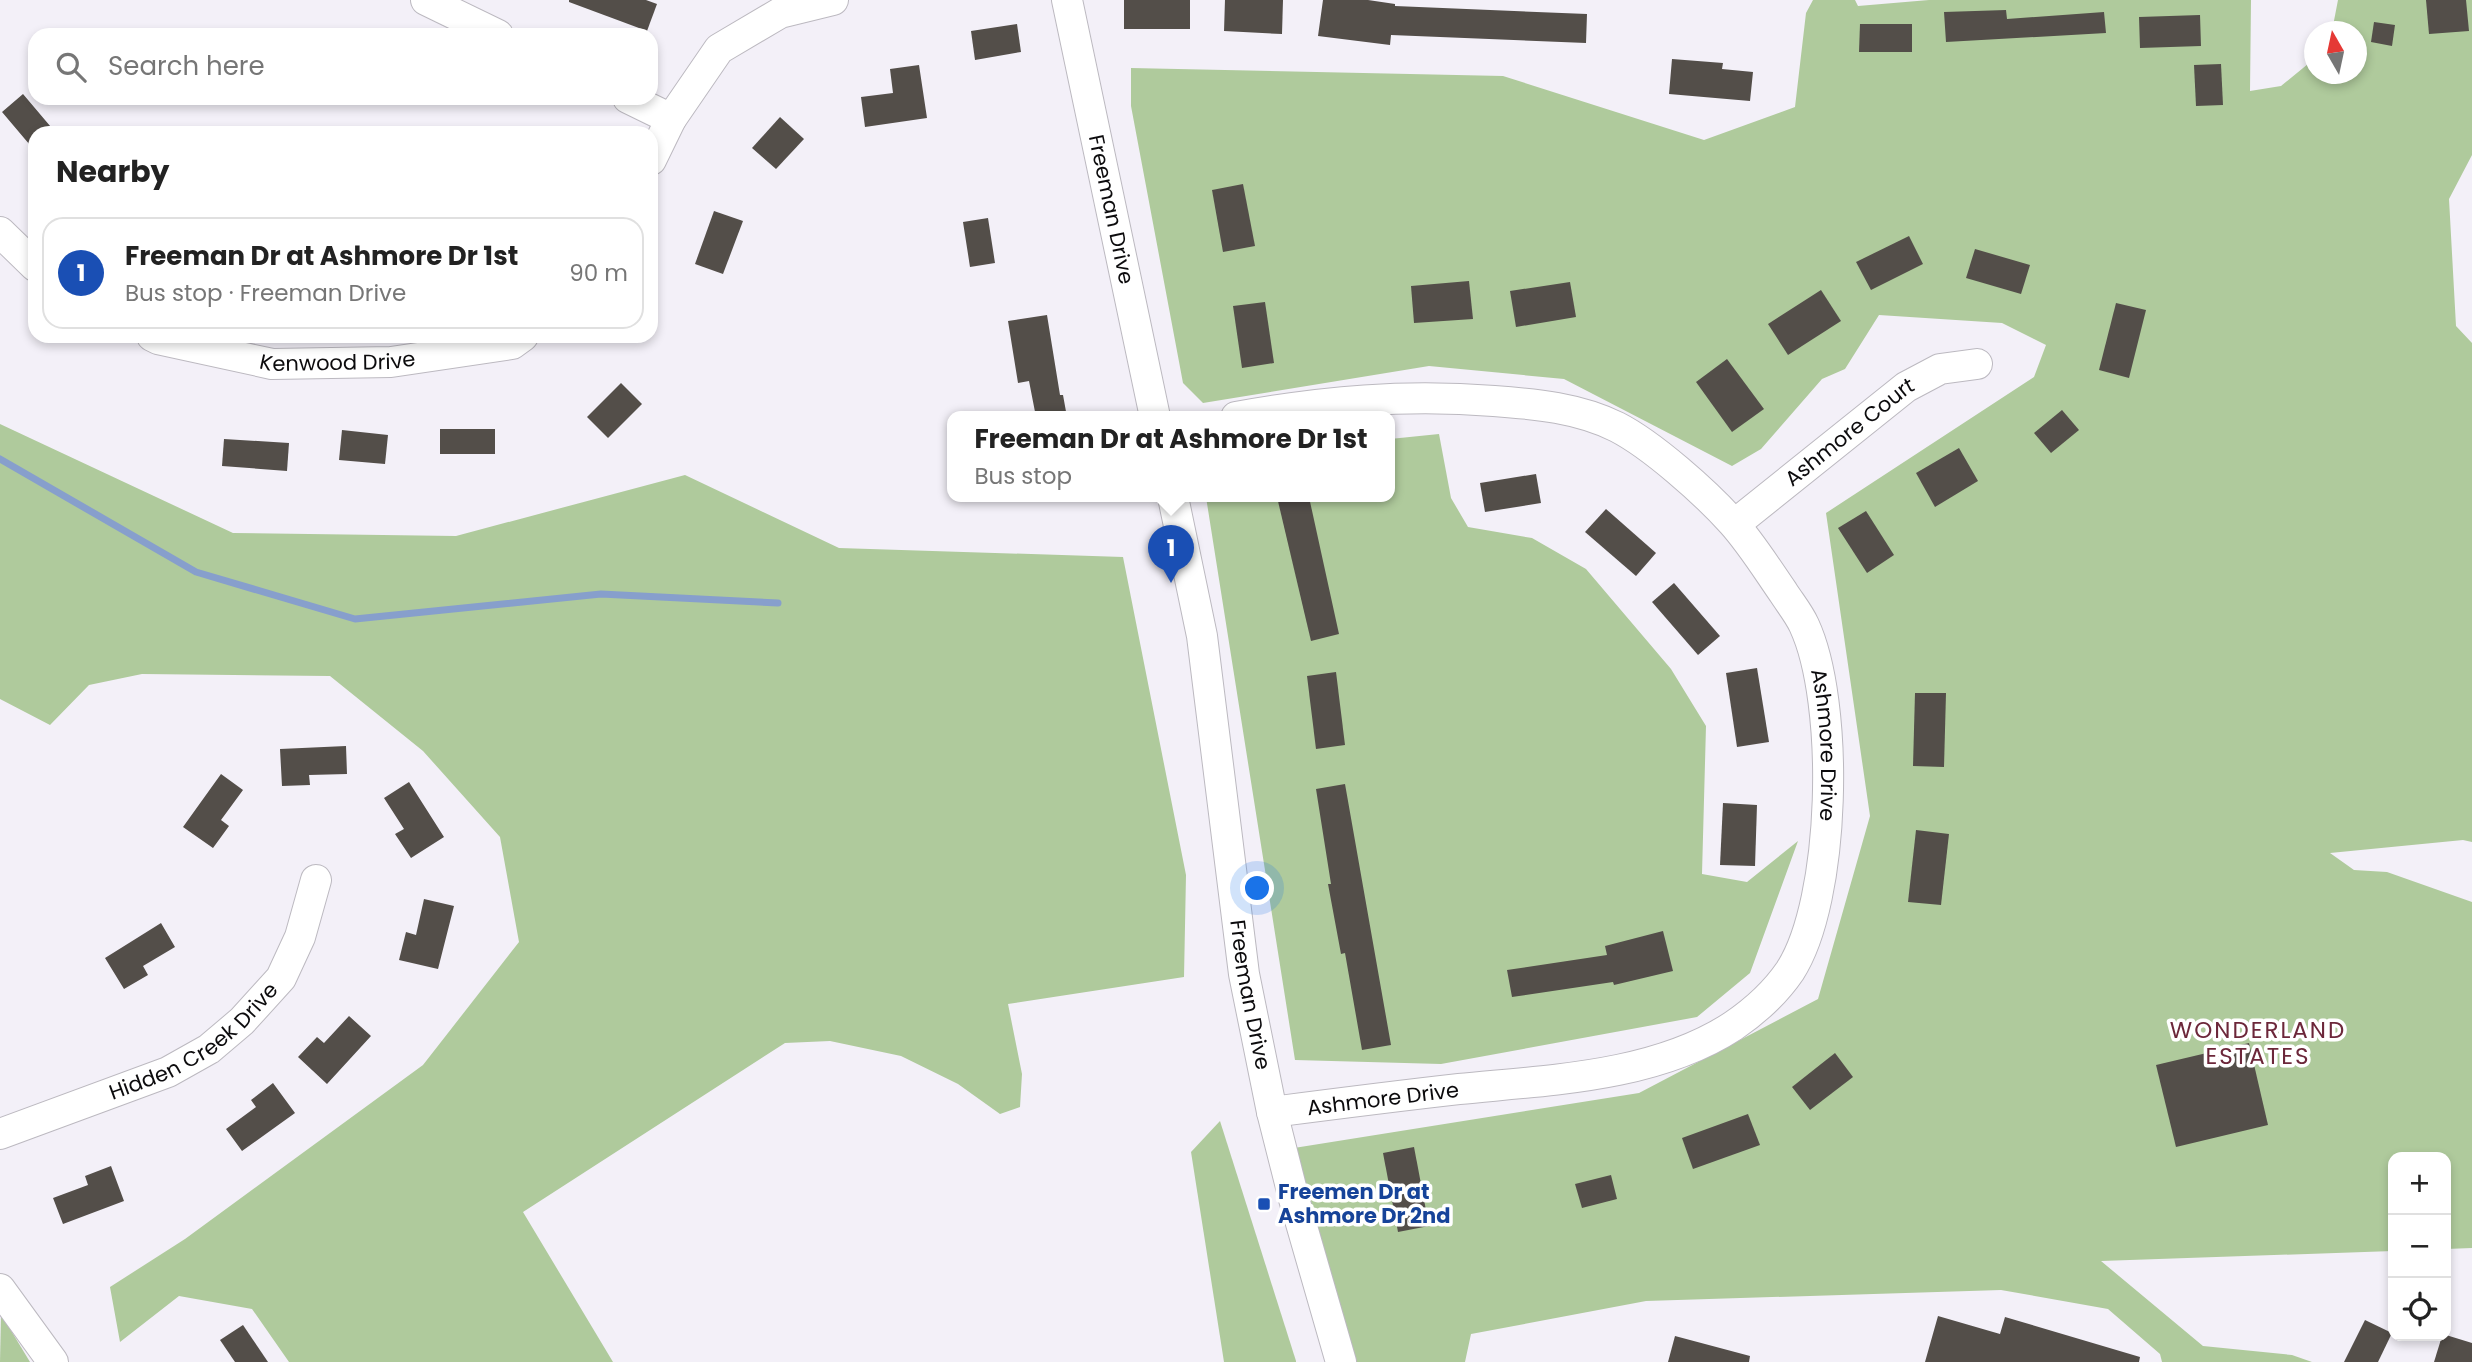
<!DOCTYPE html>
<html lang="en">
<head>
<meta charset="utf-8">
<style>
	:root { --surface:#fff; --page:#f2f2f2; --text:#222; --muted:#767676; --line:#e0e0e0; --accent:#b45309 }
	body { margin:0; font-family:Poppins,sans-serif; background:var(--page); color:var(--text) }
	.controls { position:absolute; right:21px; bottom:21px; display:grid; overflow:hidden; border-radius:14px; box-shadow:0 4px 10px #0003 }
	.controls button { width:63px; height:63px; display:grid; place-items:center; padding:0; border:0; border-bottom:2px solid var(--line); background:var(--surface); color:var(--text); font:35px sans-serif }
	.compass { position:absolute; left:2304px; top:21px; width:63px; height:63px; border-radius:50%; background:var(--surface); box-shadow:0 4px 10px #0003; rotate:351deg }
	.you { position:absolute; left:1258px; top:889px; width:24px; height:24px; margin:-18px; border:5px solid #fff; border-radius:50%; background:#1a73e8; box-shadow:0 0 0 10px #1a73e833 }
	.badge { display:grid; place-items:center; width:46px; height:46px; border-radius:50%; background:var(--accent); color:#fff; font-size:23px; font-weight:700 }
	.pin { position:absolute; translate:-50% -58px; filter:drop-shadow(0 2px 4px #0008) }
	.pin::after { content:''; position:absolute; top:37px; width:24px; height:21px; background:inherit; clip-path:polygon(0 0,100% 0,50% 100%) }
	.popup { position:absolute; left:947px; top:411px; width:448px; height:91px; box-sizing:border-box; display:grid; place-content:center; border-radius:14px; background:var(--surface); filter:drop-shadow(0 2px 5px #0005); font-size:23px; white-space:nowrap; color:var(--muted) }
	.popup b { font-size:26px; color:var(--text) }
	.popup::after { content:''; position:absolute; left:50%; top:100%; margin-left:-14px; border:14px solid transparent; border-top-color:var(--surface) }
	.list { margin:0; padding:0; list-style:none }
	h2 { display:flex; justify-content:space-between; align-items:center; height:91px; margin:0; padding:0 28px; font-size:30px }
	h2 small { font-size:23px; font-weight:400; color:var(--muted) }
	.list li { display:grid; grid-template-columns:46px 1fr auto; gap:21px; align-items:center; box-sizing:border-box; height:112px; margin:0 14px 14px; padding:0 14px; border:2px solid var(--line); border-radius:21px }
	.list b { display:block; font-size:26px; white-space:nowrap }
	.list p { margin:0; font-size:23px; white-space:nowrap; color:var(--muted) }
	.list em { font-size:23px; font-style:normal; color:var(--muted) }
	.icon { flex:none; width:38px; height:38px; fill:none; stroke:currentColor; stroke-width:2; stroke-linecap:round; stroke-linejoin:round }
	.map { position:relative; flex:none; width:2472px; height:1362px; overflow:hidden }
	.search { position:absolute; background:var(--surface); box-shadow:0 4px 10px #0003; left:28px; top:28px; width:630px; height:77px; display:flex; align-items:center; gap:18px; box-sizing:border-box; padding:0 24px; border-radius:21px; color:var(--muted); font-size:26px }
	.panel { position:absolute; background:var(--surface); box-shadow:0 4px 10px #0003; left:28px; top:126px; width:630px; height:217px; border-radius:21px }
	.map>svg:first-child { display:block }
	.green { fill:#afca9c }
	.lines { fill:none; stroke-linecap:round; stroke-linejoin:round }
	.stream { stroke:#879fcc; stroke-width:7 }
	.building { fill:#534e49 }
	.minor-casing { stroke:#bcb9c0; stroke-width:32 }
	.minor { stroke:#fff; stroke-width:30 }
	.transit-dot { fill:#1a4fb4; stroke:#fff; stroke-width:2.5 }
	.labels { text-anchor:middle; stroke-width:7; stroke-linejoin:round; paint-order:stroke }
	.street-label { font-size:21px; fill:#0c0b0d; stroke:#fff }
	.transit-label { font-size:21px; font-weight:bold; fill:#164399; stroke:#fff; text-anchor:start }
	.neighbourhood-label { font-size:23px; letter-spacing:2px; fill:#6c273a; stroke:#fff }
</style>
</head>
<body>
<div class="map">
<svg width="2472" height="1362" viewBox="0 0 2472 1362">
	<rect width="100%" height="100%" fill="#f3f0f8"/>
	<g class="green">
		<path d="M1813 0H1855L1858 6 1929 0H2251L2250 91 2281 86 2314 59V74H2356V32L2332 31 2338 0H2472V155L2449 199 2456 326 2472 343V842L2463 840 2330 853 2354 870 2387 872 2472 902V1248L2446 1249V1157H2393V1251L2101 1261 2203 1346 2292 1355 2312 1362H2162L2160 1354 2108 1309 2001 1290 1646 1301 1471 1334 1465 1362H1356L1294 1148 1639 1093 1818 999 1870 816 1826 513 2034 377 2046 345 2002 323 1879 315 1845 369 1822 379 1761 449 1732 466 1564 379 1429 366 1203 403 1183 383 1131 106V68L1503 76 1704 140 1795 107 1806 13Z"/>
		<path d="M0 424 233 533 456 536 685 475 839 548 1123 557 1186 875 1184 977 1008 1004 1022 1074 1020 1107 1000 1114 958 1084 901 1056 830 1041 785 1043 523 1212 613 1362H289L252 1309 179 1296 120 1342 110 1287 185 1239 423 1065 519 942 500 837 423 751 330 676 142 674 89 685 50 725 0 699Z"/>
		<path d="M1439 434 1451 498 1468 527 1532 538 1586 569 1671 669 1706 726 1702 874 1747 882 1798 841 1750 973 1697 1017 1441 1064 1295 1060 1206 497H1390V439Z"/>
		<path d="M1220 1121 1296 1361V1362H1224L1191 1152Z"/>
		<path d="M1 1314 30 1362H0Z"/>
	</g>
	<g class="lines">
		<path class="stream" d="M0 459 196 572 355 619 601 594 778 603"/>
	</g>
	<g class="building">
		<path d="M569 0H646L657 4 647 31 569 2Z"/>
		<rect x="1124" y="0" width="66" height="29"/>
		<path d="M1225 0H1283L1282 34 1224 31Z"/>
		<path d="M1323 0H1368L1395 4V6L1587 14 1586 43 1391 35 1390 45 1318 36Z"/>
		<path d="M2426 0H2466L2469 31 2429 34Z"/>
		<path d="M2006 10 2007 19 2104 12 2106 33 1946 42 1944 12Z"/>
		<path d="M2200 15 2201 46 2140 48 2139 17Z"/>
		<path d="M2374 22 2395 25 2392 46 2371 42Z"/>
		<path d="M1017 24 1021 52 975 60 971 31Z"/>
		<path d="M1860 24H1912V52H1859Z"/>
		<path d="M1672 59 1723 63 1722 69 1753 72 1750 101 1669 94Z"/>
		<path d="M2221 64 2223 105 2196 106 2194 65Z"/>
		<path d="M919 65 927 118 865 127 861 97 893 93 890 69Z"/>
		<path d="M23 94 56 133H35V151L2 112Z"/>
		<path d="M780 117 804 139 776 169 752 148Z"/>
		<path d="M1243 184 1255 246 1223 252 1212 190Z"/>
		<path d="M714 211 743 221 723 274 695 264Z"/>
		<path d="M988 218 995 263 970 267 963 222Z"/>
		<path d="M1909 236 1923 264 1871 290 1856 262Z"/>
		<path d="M1975 249 2030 265 2021 294 1966 278Z"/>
		<path d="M1469 281 1473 319 1414 323 1411 286Z"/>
		<path d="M1570 282 1576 317 1516 327 1510 291Z"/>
		<path d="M1821 290 1841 321 1788 355 1768 324Z"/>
		<path d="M1265 302 1274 363 1242 368 1233 306Z"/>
		<path d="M2116 303 2146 310 2129 378 2099 370Z"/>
		<path d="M1047 315 1060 395H1063L1067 417H1036L1029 381 1018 383 1008 321Z"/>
		<path d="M1727 359 1764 409 1732 432 1696 382Z"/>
		<path d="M621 383 642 404 608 438 587 417Z"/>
		<path d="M2062 410 2079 430 2051 453 2034 433Z"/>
		<rect x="440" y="429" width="55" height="25"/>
		<path d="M342 430 388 435 385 464 339 460Z"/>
		<path d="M224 439 289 443 287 471 222 466Z"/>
		<path d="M1959 448 1978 481 1935 507 1916 473Z"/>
		<path d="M1536 474 1541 503 1485 512 1480 483Z"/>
		<path d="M1277 497H1309L1339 634 1311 641Z"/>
		<path d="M1606 509 1656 553 1636 576 1585 532Z"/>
		<path d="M1866 511 1894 555 1867 573 1838 528Z"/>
		<path d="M1674 583 1720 636 1698 655 1652 602Z"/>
		<path d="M1757 668 1769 742 1737 747 1726 673Z"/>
		<path d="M1336 672 1345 745 1316 749 1307 676Z"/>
		<path d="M1915 693H1946L1944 767 1913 766Z"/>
		<path d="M346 746 347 774 309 775 310 785 282 786 280 749Z"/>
		<path d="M221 774 243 790 221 820 229 826 213 848 183 827Z"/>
		<path d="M409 782 444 837 411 858 395 834 404 829 384 798Z"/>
		<path d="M1345 784 1391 1045 1362 1050 1345 953 1341 954 1328 884H1331L1316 789Z"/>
		<path d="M1723 803 1757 805 1755 866 1720 865Z"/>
		<path d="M1916 830 1949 834 1941 905 1908 902Z"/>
		<path d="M424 899 454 906 438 969 399 960 406 932 416 935Z"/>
		<path d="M161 923 175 947 143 966 148 975 124 989 105 958Z"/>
		<path d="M1663 931 1673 971 1614 985 1613 982 1512 997 1507 970 1607 955 1605 946Z"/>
		<path d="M349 1016 371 1036 327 1084 298 1057 317 1037 324 1043Z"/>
		<path d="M2249 1043 2268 1125 2176 1147 2156 1065Z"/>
		<path d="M1835 1053 1853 1077 1810 1110 1792 1087Z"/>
		<path d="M273 1083 295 1113 242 1151 226 1129 256 1107 251 1100Z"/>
		<path d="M1748 1114 1760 1145 1693 1169 1682 1138Z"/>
		<path d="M1414 1147 1429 1226 1398 1232 1383 1153Z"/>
		<path d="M111 1166 124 1201 63 1224 53 1198 88 1185 85 1176Z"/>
		<path d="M1611 1175 1617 1199 1582 1208 1575 1184Z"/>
		<path d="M1938 1316 2000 1334 2005 1317 2140 1357 2139 1362H1925Z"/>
		<path d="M2365 1320 2392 1333 2378 1362H2344Z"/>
		<path d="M243 1325 268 1362H235L220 1340Z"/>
		<path d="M2446 1335 2472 1343V1362H2434L2442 1336Z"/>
		<path d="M1675 1336 1750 1356 1749 1362H1668Z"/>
	</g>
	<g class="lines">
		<defs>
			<g id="minor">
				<path d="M426 0 498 35"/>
				<path id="s1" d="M1067 0 1155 417"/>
				<path d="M628 98 671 119"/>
				<path d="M651 160 671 119 719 49 780 13 833 0"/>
				<path d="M0 232 35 266"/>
				<path id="s2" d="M152 336 158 339 272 364 391 362 512 344 523 336"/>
				<path id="s3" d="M1236 417C1324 401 1405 394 1494 401 1536 404 1579 408 1617 427 1652 445 1705 492 1732 522 1751 543 1767 569 1783 592 1790 603 1799 614 1804 625 1840 702 1836 900 1790 971 1775 993 1755 1011 1733 1026 1655 1077 1549 1080 1459 1089 1397 1096 1334 1104 1272 1112"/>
				<path id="s4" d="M1173 497 1202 636 1244 974 1272 1112 1294 1199 1341 1362"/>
				<path id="s5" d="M1735 524 1906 387 1940 369 1977 364"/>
				<path id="s6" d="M0 1134 168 1072 209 1049 242 1021 281 978 300 937 316 880"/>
				<path d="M0 1289 53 1362"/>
			</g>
		</defs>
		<use href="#minor" class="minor-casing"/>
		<use href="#minor" class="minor"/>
	</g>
	<rect class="transit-dot" x="1257" y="1197" width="14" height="14" rx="3.5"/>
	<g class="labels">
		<g class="street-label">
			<text dy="7" stroke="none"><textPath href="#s1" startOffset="214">Freeman Drive</textPath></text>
			<text dy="7" stroke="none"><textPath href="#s2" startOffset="189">Kenwood Drive</textPath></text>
			<text dy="7" stroke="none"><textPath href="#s5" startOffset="147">Ashmore Court</textPath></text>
			<text dy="7" stroke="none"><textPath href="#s3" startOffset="784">Ashmore Drive</textPath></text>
			<text dy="7" stroke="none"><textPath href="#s4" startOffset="504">Freeman Drive</textPath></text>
			<text dy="7" stroke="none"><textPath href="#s6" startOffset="217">Hidden Creek Drive</textPath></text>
			<text transform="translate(1383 1099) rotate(-7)" y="7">Ashmore Drive</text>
		</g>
		<g class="transit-label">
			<text x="1278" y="1199">Freemen Dr at<tspan x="1278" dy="24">Ashmore Dr 2nd</tspan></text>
		</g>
		<g class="neighbourhood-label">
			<text x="2258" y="1038">WONDERLAND<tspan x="2258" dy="26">ESTATES</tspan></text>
		</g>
	</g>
</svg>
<div class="controls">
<button>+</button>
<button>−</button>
<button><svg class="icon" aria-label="locate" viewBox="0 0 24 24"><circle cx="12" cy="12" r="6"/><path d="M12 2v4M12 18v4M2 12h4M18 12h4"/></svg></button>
</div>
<svg class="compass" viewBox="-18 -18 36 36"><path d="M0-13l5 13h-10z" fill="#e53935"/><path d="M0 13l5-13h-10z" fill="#767676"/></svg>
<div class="you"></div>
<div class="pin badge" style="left:1171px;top:583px;background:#1a4fb4">1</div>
<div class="popup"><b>Freeman Dr at Ashmore Dr 1st</b>Bus stop</div>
<div class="search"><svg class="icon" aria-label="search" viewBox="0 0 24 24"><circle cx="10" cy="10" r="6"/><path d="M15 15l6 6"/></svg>Search here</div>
<section class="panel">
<h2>Nearby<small></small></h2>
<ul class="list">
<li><span class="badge" style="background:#1a4fb4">1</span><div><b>Freeman Dr at Ashmore Dr 1st</b><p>Bus stop · Freeman Drive</p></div><em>90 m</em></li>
</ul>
</section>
</div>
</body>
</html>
